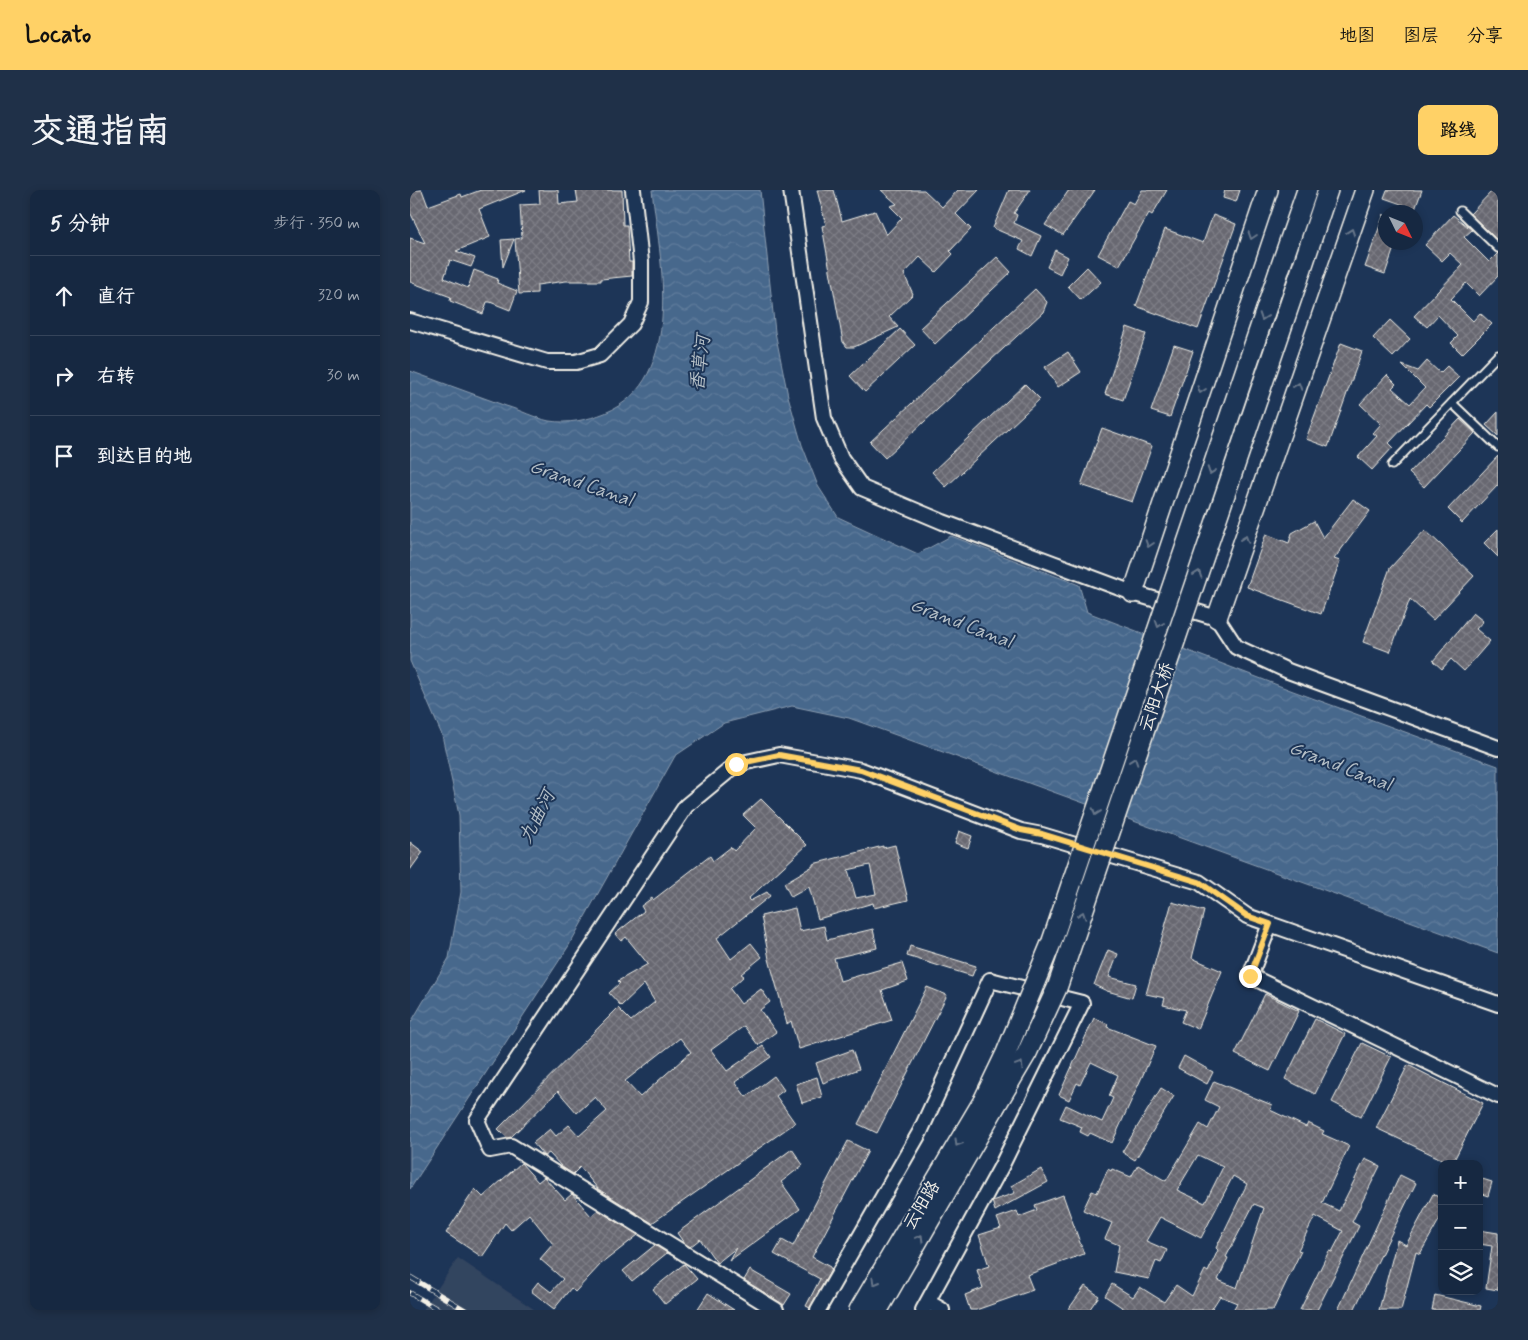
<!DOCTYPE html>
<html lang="zh">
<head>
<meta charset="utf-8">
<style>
	:root { --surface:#162841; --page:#1f3048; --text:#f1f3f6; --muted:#9ea6b1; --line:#35445a; --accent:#ffd166 }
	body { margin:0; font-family:Mynerve,"LXGW WenKai TC",sans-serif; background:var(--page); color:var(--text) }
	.controls { position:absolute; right:15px; bottom:15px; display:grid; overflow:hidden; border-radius:10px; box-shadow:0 2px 8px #0003 }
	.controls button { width:45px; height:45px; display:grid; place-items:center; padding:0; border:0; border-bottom:1px solid var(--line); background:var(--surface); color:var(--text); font:25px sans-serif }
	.compass { position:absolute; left:968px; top:15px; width:45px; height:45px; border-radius:50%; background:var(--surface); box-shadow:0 2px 8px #0003; rotate:133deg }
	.stop { position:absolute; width:15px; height:15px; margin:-11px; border:4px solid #ffd166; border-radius:50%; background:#fff }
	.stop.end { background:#ffd166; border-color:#fff; box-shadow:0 1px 5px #0008 }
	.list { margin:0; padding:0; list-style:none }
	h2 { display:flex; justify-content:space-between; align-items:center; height:65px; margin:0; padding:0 20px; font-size:21px }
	h2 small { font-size:16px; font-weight:400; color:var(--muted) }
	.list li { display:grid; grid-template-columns:32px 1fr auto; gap:15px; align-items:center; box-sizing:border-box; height:80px; padding:0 20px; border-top:1px solid var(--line) }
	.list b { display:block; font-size:19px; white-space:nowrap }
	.list em { font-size:16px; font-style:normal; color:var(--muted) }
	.icon { flex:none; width:28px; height:28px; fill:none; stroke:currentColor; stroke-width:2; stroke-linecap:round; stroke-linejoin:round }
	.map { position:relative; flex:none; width:1088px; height:1120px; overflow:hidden; border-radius:10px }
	header { display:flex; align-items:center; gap:30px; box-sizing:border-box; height:70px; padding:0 25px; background:var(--accent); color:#111 }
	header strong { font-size:24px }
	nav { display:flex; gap:28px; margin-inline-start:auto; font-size:18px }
	.intro { display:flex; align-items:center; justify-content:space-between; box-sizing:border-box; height:120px; padding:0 30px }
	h1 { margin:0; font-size:35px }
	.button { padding:12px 22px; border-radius:10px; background:var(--accent); color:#111; font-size:18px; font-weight:700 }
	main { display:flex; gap:30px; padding:0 30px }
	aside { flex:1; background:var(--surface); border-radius:10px; box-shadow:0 2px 8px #0003 }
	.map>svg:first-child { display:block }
	.built { fill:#33445f }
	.water { fill:url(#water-waves); stroke:#8c9eb1 }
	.building { fill:url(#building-cross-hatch); stroke:#f4f1e8; fill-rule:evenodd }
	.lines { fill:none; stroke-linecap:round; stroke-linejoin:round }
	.lane-casing { stroke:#f4f1e8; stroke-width:11 }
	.street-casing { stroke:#f4f1e8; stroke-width:18 }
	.secondary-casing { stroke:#f4f1e8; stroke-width:22 }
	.lane { stroke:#1d3557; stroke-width:7 }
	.street { stroke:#1d3557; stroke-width:14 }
	.secondary { stroke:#1d3557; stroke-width:19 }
	.rail-casing { stroke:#f4f1e8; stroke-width:5.5 }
	.rail { stroke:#1d3557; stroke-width:4; stroke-dasharray:11; stroke-linecap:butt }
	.secondary-bridge-casing { stroke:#f4f1e8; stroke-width:22; stroke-linecap:butt }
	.secondary-bridge { stroke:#1d3557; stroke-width:19 }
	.oneway { stroke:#68778a }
	.route { stroke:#ffd166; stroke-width:6 }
	.labels { text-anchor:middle; stroke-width:4; stroke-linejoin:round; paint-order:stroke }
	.street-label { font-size:18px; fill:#f4f1e8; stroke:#1d3557 }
	.water-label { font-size:19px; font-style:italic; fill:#b7c1c8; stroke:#1d3557 }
</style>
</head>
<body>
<header>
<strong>Locato</strong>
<nav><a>地图</a><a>图层</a><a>分享</a></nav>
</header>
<div class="intro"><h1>交通指南</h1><a class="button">路线</a></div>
<main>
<aside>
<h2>5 分钟<small>步行 · 350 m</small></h2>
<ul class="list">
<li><svg class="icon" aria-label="ahead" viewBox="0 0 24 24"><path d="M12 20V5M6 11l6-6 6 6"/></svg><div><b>直行</b></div><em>320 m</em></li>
<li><svg class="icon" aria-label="right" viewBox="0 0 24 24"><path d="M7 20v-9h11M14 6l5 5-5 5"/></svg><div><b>右转</b></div><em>30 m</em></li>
<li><svg class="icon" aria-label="arrive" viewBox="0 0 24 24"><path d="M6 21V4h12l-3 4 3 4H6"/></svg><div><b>到达目的地</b></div></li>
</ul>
</aside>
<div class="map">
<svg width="1088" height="1120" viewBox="0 0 1088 1120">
	<defs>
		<pattern id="water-waves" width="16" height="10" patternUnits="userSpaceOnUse" patternTransform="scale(1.25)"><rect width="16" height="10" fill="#46678c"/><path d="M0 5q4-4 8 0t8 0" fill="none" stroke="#617d9c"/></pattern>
		<pattern id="building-cross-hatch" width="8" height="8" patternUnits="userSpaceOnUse" patternTransform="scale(1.25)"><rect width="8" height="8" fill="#676771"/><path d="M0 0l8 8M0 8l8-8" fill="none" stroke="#7d7d85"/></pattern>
	</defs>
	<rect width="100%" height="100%" fill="#1d3557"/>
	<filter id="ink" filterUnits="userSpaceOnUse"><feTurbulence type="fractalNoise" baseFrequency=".02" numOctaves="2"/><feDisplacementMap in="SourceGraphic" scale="10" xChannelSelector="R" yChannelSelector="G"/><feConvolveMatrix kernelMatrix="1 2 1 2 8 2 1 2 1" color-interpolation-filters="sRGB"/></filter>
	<g filter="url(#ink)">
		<path class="built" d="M48 1068 125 1120H13Z"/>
		<path class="water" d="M242 0H350L365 142 378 206 392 255 408 296 428 327 508 364 541 346 669 395 677 422 883 501 1088 576V763L439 528 382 516 314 533 265 566 158 757 0 999V834L39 768 51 702 49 625 32 545 0 471V181C32 193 64 204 96 216 110 220 125 228 139 231 159 234 177 230 195 223 277 189 250 68 242 0Z"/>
		<g class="building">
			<path d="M0 0H12L18 16 51 4 52 7 71 0H116L69 19 80 47 46 61 65 68 61 77 40 70 34 88 58 98 64 80 88 89 87 93 107 101 100 120 80 112H77L73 124 40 111 41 107 0 92V48L15 53 0 22Z"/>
			<path d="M129 0H148L149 14 168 12 166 0H212L213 35H217L219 72H222V86L191 89V91H156L127 95V103L109 104 105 49 112 48 110 15 130 14Z"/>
			<path d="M407 0H424L432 31 465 21 476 45 492 28 480 16 487 14 471 0H514L532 17 548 0H569L546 24 561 39 540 61 543 64 526 82 510 67 494 84 503 104 479 127 488 137 444 157H437L433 152 412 36 416 35Z"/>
			<path d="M599 0H620L604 23 607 25 604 33 631 46 622 66 609 59 613 51 583 38Z"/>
			<path d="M659 0H685L653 45 635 35Z"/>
			<path d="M732 0H757L742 25 739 23 709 76 688 65 718 11 724 14Z"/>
			<path d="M815 0H830L826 12 813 8Z"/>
			<path d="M977 0H1012L1004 22 992 19 994 15 974 8Z"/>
			<path d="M1083 0H1088V51L1060 24Z"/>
			<path d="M974 24 976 52H986L975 84 955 77Z"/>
			<path d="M803 25 826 34 788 139 726 116 755 39 793 53Z"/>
			<path d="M1043 25 1062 40 1054 47 1079 72 1088 63V86L1069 106 1056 93 1041 109 1063 131 1070 123 1082 134 1052 164 1041 153 1048 146 1028 125 1017 137 1004 126 1053 75 1040 63 1032 71 1015 55Z"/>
			<path d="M104 49 93 77 91 50Z"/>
			<path d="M645 60 658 67 650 84 637 77Z"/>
			<path d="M587 67 601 82 525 154 510 138Z"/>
			<path d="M677 77 691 92 671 110 658 96Z"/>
			<path d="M625 99 637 112 633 122 475 268 460 252Z"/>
			<path d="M980 130 1000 149 983 167 963 148Z"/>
			<path d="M717 137 736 144 713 210 695 204Z"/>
			<path d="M490 139 505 155 455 202 440 186Z"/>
			<path d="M931 153 952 161 918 257 896 249Z"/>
			<path d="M764 155 783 161 760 227 741 221Z"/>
			<path d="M658 162 671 182 648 197 635 177Z"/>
			<path d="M1017 171 1030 183 1037 176 1049 187 1019 217 1016 214 979 253 983 257 962 280 948 267 967 246 963 243 971 234 950 214 977 185 986 194 982 198 1000 214 1015 198 992 175 1008 181Z"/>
			<path d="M615 194 630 209 536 297 522 282Z"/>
			<path d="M1088 222V246L1076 235Z"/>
			<path d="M1050 229 1065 243 1014 297 999 283Z"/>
			<path d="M692 238 742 256 722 312 671 295Z"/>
			<path d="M1088 266V295L1052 333 1038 319Z"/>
			<path d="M943 309 960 321 924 369 930 371 911 424 837 397 856 344 879 353 882 343 904 331 913 348Z"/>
			<path d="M1088 339V367L1074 353Z"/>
			<path d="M1015 340 1064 386 1023 430 1000 409 980 462 953 452 980 378Z"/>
			<path d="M1063 423 1073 431 1066 439 1080 451 1054 481 1041 469 1032 479 1023 471Z"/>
			<path d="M351 609 397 655 338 709 340 711 357 702 360 706 307 748 321 769 341 753 352 767 331 784 334 786 320 799 331 814 351 799 360 812 350 820 366 842 348 855 334 836 301 860 317 881 353 856 361 867 325 892 336 907 364 886 374 900 366 906 385 933 242 1033 188 999 170 977 163 984 152 977 139 963 134 966 123 953 140 939 146 946 159 935 169 946 197 921 185 907 167 923 148 901 101 947 97 948 88 939 208 818 221 831 245 812 234 794 211 816 199 803 210 793 208 791 238 774 216 747 211 751 205 744 234 721 231 716 242 708 243 710 300 666 303 671 321 657 324 661 346 638 333 625ZM270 848 281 862 230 907 215 891Z"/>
			<path d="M549 641 562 646 558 658 545 653Z"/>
			<path d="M0 652 13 662 0 680Z"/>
			<path d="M485 655 498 710 464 718 463 713 408 729 399 697 381 707 374 693 403 676V674L473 656V658ZM460 675 466 704 446 708 438 680Z"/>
			<path d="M762 712 794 721 782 768 812 781 788 839 771 832 776 820 753 815 755 808 736 804Z"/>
			<path d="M385 718 390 741 414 736 417 750 463 739 467 758 424 768 430 791 492 773 498 791 472 800 482 830 389 859 381 831 377 834 359 769 351 726Z"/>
			<path d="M500 756 566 776 562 786 497 766Z"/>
			<path d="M698 760 708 764 699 787 726 794 722 808 697 801 684 795Z"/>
			<path d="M517 797 537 805 467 943 448 934Z"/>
			<path d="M855 804 889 821 860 881 825 864Z"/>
			<path d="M684 828 698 834 697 837 746 856 702 953 680 943 678 946 670 942 672 937 650 928 656 915 692 932 703 908 699 906 708 885 681 872 670 895 667 893 659 910 649 905Z"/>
			<path d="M905 829 935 844 905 904 875 889Z"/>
			<path d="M952 853 981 867 951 927 922 912Z"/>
			<path d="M442 860 449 879 413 893 406 873Z"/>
			<path d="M774 866 803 882 797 894 768 878Z"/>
			<path d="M998 875 1073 913 1042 974 966 938Z"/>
			<path d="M407 887 412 907 392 913 386 894Z"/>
			<path d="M804 891 862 915 860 920 896 937 898 933 914 941 912 944 939 956 912 1013 929 1021 955 969 970 976 942 1032 949 1036 907 1120H890L919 1061 922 1062 933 1041 905 1026 888 1060 891 1061 863 1120H823L827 1113 810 1106 801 1120H716L695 1106 702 1094 723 1107 730 1097 754 1112 766 1095 782 1106 795 1080 798 1082 808 1060 806 1058 837 994 823 986 791 1048 750 1027 736 1051 757 1060 751 1073 746 1071 739 1089 704 1082 709 1055 695 1049 702 1033 673 1020 682 1001 687 1003 698 979 701 981 702 979 721 987 728 975 756 991 790 934 798 939 809 917 795 910ZM788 965 813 977 795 1013 767 1000ZM844 1014 854 1018 827 1098 808 1090 818 1068 816 1067Z"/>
			<path d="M751 898 764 906 725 970 712 962Z"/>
			<path d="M438 951 458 961 402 1067 420 1077 421 1080 400 1118 396 1116 410 1089 364 1064 372 1050 383 1056Z"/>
			<path d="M382 959 393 975 371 992 390 1019 319 1071 326 1058 307 1073 290 1049 280 1057 274 1053 267 1043Z"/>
			<path d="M111 973 128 992 134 987 155 1010 162 1004 181 1026 188 1020 228 1045 191 1074 165 1102 161 1098 144 1119 121 1101 128 1092 141 1102 153 1089 130 1069 143 1054 119 1024 101 1040 95 1033 72 1067 36 1043 65 999 73 1007Z"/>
			<path d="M631 979 638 992 585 1021 582 1011 605 1003 601 996Z"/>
			<path d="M990 985 1006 993 944 1120H928Z"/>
			<path d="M1069 988 1082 992 1078 1006 1069 1003Z"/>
			<path d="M1023 1004 1032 1009V1025L1010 1064 1006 1062 991 1120H969L987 1050 996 1055Z"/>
			<path d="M653 1005 674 1064 617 1085 623 1100 566 1120H560L555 1105 573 1098 567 1080 579 1076 569 1045 591 1038 587 1028 607 1021 609 1027 627 1020 625 1015Z"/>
			<path d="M1069 1040 1088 1043V1100L1076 1098 1082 1056 1069 1054Z"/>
			<path d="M245 1055 257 1063 222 1091 213 1081Z"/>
			<path d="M274 1074 287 1089 255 1114 243 1099Z"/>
			<path d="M340 1080 381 1104 374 1115 334 1090Z"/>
			<path d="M675 1096 689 1106 679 1120H658Z"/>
			<path d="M298 1103 324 1120H287Z"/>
			<path d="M1025 1105 1071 1116 1070 1120H1022Z"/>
		</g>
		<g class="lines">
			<defs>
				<g id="lane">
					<path d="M1050 21 1088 58"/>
					<path d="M1042 213 1088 257"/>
					<path d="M982 275 1088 165"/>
				</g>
				<g id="street">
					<path d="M381 0 414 228 431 268 452 298 533 332 723 403 807 428 826 457 878 481 1088 558"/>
					<path d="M0 131 137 172H166L190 165 221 134 231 112V72L223 0"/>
					<path d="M860 734 840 786 1088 906"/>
					<path d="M518 1112 532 1120"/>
					<path d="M366 1120 101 956 80 960 67 930 276 616 327 574 369 565 451 580 611 641 632 645 789 692 837 726 1088 814"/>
					<path d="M408 1120 510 942 580 790 672 813 591 977 513 1120"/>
				</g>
				<g id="secondary">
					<path d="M869 81 897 0"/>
					<path d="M888 90 918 0"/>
					<path d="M723 403 858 0"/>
					<path d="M807 428 955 0"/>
					<path d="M449 1120 573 911"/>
					<path d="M468 1120 585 917"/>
				</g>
			</defs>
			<use href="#lane" class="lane-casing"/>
			<use href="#street" class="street-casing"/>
			<use href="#secondary" class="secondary-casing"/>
			<use href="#lane" class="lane"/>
			<use href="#street" class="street"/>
			<use href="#secondary" class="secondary"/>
			<defs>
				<g id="rail">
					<path d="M0 1087 55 1120"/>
					<path d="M0 1103 29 1120"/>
				</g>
			</defs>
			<use href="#rail" class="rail-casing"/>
			<use href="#rail" class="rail"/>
			<defs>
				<g id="secondary-bridge">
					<path d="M573 911 596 863 642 751 869 81"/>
					<path d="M585 917 617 863 647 798 888 90"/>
				</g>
			</defs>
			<use href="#secondary-bridge" class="secondary-bridge-casing"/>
			<use href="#secondary-bridge" class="secondary-bridge"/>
		</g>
		<defs><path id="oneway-chevron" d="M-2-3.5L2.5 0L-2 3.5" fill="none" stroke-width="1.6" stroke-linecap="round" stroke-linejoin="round" transform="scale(1.25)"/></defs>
		<g class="oneway">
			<use href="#oneway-chevron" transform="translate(941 42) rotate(-71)"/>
			<use href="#oneway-chevron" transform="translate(842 46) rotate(108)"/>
			<use href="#oneway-chevron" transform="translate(853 127) rotate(109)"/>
			<use href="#oneway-chevron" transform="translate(888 196) rotate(-71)"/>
			<use href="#oneway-chevron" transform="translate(791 200) rotate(108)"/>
			<use href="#oneway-chevron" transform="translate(801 281) rotate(109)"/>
			<use href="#oneway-chevron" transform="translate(835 349) rotate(-71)"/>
			<use href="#oneway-chevron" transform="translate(739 354) rotate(108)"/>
			<use href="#oneway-chevron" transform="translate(788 384) rotate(-71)"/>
			<use href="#oneway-chevron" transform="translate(749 434) rotate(109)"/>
			<use href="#oneway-chevron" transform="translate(724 571) rotate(-71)"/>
			<use href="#oneway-chevron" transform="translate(686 622) rotate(109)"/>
			<use href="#oneway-chevron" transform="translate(672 725) rotate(-71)"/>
			<use href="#oneway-chevron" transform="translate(610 875) rotate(-59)"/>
			<use href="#oneway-chevron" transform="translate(548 953) rotate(121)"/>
			<use href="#oneway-chevron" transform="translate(510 1048) rotate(-60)"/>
			<use href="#oneway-chevron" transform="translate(465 1092) rotate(120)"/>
		</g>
	</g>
	<g class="lines" filter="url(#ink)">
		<path class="route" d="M326 574 369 565 451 580 611 640 632 644 789 692 837 726 860 734 840 786"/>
	</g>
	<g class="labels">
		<g class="street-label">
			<text transform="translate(746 507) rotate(-71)" y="6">云阳大桥</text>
			<text transform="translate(511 1015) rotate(-59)" y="6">云阳路</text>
		</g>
		<g class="water-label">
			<text transform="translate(289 173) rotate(-83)" y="7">香草河</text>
			<text transform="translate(172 292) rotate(19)" y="7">Grand Canal</text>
			<text transform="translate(552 432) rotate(21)" y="7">Grand Canal</text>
			<text transform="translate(931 575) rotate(21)" y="7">Grand Canal</text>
			<text transform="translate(126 626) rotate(-63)" y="7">九曲河</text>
		</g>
	</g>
</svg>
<div class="controls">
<button>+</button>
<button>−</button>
<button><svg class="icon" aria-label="layers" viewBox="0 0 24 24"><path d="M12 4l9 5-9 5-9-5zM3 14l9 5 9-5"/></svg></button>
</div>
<svg class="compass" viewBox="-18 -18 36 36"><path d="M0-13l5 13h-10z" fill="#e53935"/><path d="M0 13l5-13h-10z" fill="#9ea6b1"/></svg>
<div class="stop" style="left:326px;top:574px"></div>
<div class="stop end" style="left:840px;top:786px"></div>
</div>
</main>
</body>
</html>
